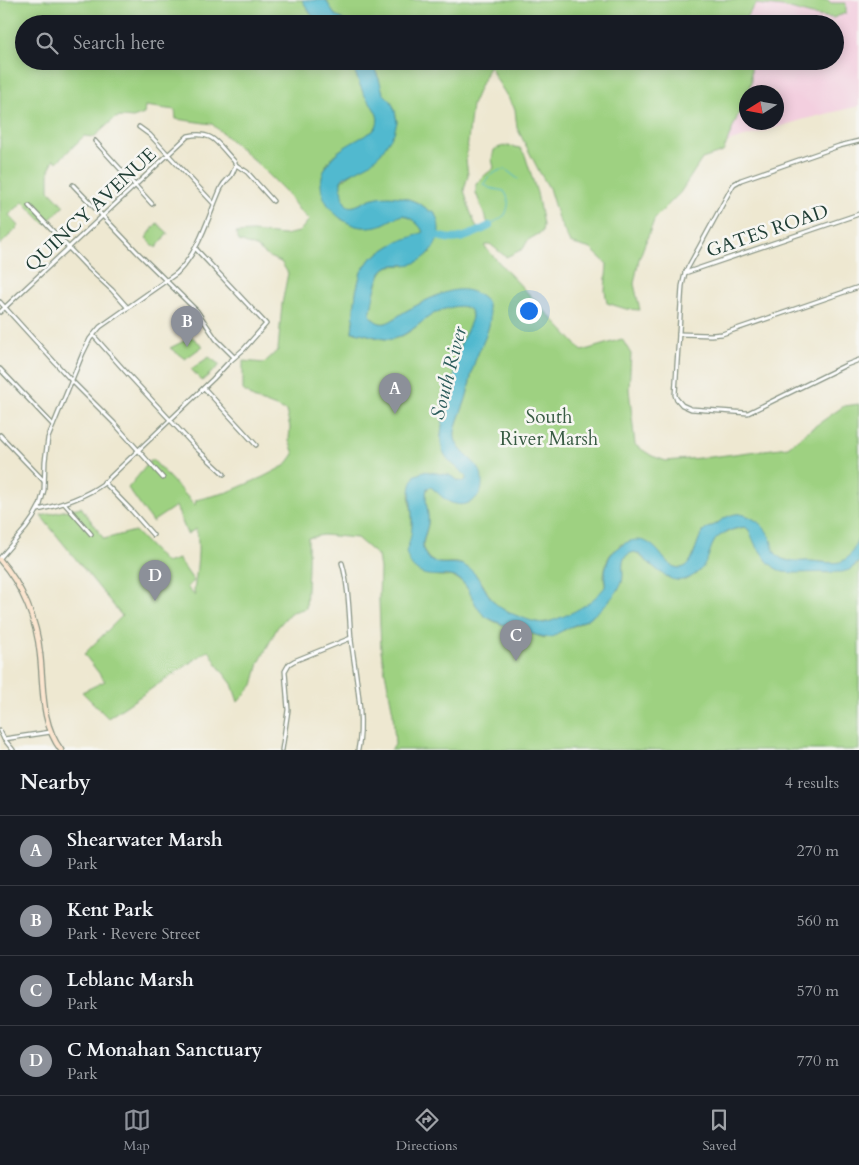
<!DOCTYPE html>
<html lang="en">
<head>
<meta charset="utf-8">
<style>
	:root { --surface:#171b24; --page:#20242c; --text:#f1f3f6; --muted:#9ea1a6; --line:#363941; --accent:#8c9099 }
	body { margin:0; font-family:Cardo,serif; background:var(--page); color:var(--text) }
	.compass { position:absolute; left:739px; top:85px; width:45px; height:45px; border-radius:50%; background:var(--surface); box-shadow:0 2px 12px #0003; rotate:259deg }
	.you { position:absolute; left:528px; top:310px; width:18px; height:18px; margin:-12px; border:4px solid #fff; border-radius:50%; background:#1a73e8; box-shadow:0 0 0 8px #1a73e833 }
	.badge { display:grid; place-items:center; width:32px; height:32px; border-radius:50%; background:var(--accent); color:#fff; font-size:16px; font-weight:700 }
	.pin { position:absolute; translate:-50% -41px; filter:drop-shadow(0 1px 2px #0008) }
	.pin::after { content:''; position:absolute; top:26px; width:18px; height:15px; background:inherit; clip-path:polygon(0 0,100% 0,50% 100%) }
	.list { margin:0; padding:0; list-style:none }
	h2 { display:flex; justify-content:space-between; align-items:center; height:65px; margin:0; padding:0 20px; font-size:21px }
	h2 small { font-size:16px; font-weight:400; color:var(--muted) }
	.list li { display:grid; grid-template-columns:32px 1fr auto; gap:15px; align-items:center; box-sizing:border-box; height:70px; padding:0 20px; border-top:1px solid var(--line) }
	.list b { display:block; font-size:19px; white-space:nowrap }
	.list p { margin:0; font-size:16px; white-space:nowrap; color:var(--muted) }
	.list em { font-size:16px; font-style:normal; color:var(--muted) }
	.icon { flex:none; width:28px; height:28px; fill:none; stroke:currentColor; stroke-width:2; stroke-linecap:round; stroke-linejoin:round }
	.map { position:relative; flex:none; width:859px; height:750px; overflow:hidden }
	.search { position:absolute; background:var(--surface); box-shadow:0 2px 12px #0003; left:15px; right:15px; top:15px; height:55px; display:flex; align-items:center; gap:12px; box-sizing:border-box; padding:0 18px; border-radius:28px; color:var(--muted); font-size:19px }
	.sheet { height:345px; background:var(--surface) }
	nav { display:flex; justify-content:space-around; align-items:center; box-sizing:border-box; height:70px; border-top:1px solid var(--line); background:var(--surface); font-size:14px; color:var(--muted) }
	nav a { display:grid; justify-items:center; gap:2px }
	nav .on { color:var(--accent) }
	.map>svg:first-child { display:block }
	.built { fill:#f3cfdf; fill-rule:evenodd }
	.green { fill:#9ed181; stroke:#5e875a }
	.water { fill:#51b9cf; stroke:#387b82 }
	.lines { fill:none; stroke-linecap:round; stroke-linejoin:round }
	.stream { stroke:#51b9cf; stroke-width:1 }
	.river { stroke:#51b9cf; stroke-width:8 }
	.street-casing { stroke:#869282; stroke-width:5.5 }
	.secondary-casing { stroke:#869282; stroke-width:7 }
	.street { stroke:#fff; stroke-width:3 }
	.secondary { stroke:#fbe5cf; stroke-width:4.5 }
	.labels { text-anchor:middle; stroke-width:5; stroke-linejoin:round; paint-order:stroke }
	.street-label { font-size:19px; fill:#1f3d34; stroke:#f6f6f2 }
	.park-label { font-size:19px; fill:#385b43; stroke:#f6f6f2 }
	.water-label { font-size:20px; font-style:italic; fill:#2c5c5b; stroke:#f6f6f2 }
</style>
</head>
<body>
<div class="map">
<svg width="859" height="750" viewBox="0 0 859 750">
	<rect width="100%" height="100%" fill="#f6f6f2"/>
	<filter id="ink" filterUnits="userSpaceOnUse"><feTurbulence type="fractalNoise" baseFrequency=".02" numOctaves="2"/><feDisplacementMap in="SourceGraphic" scale="10" xChannelSelector="R" yChannelSelector="G"/><feConvolveMatrix kernelMatrix="1 2 1 2 8 2 1 2 1" color-interpolation-filters="sRGB"/></filter>
	<filter id="wash" filterUnits="userSpaceOnUse"><feTurbulence type="fractalNoise" baseFrequency=".0096" numOctaves="4" result="noise"/><feDisplacementMap in="SourceGraphic" scale="20" xChannelSelector="R" yChannelSelector="G"/><feGaussianBlur stdDeviation="1.12" result="paint"/><feColorMatrix in="noise" values="0 0 0 0 0 0 0 0 0 0 0 0 0 0 0 0 0 1.4 0 .05"/><feComposite in="paint" operator="in"/></filter>
	<g filter="url(#wash)">
		<rect width="100%" height="100%" fill="#eee8d1"/>
		<path class="built" d="M671 0H859V106L805 119 731 141 715 149 573 61H835V24H612ZM746 92H776V122H746Z"/>
		<g class="green">
			<path d="M0 0H302L311 14 320 24H24V61H351C355 71 358 82 363 92 369 105 386 116 373 131L337 152 331 159 326 165 325 200 329 206 341 219 357 226 366 227 381 225 392 219 404 215C411 218 420 224 423 232L420 234 390 246 370 259 361 272 356 292 352 332C365 332 376 340 389 339 407 339 420 321 435 313 444 309 463 301 470 311 476 319 466 331 463 339 459 348 456 358 455 368 454 372 455 376 454 380 450 394 437 434 442 447 445 453 461 471 466 476V479L464 482 459 481 448 475 423 471 409 495 412 514V530L411 540 406 552C414 570 421 575 441 576 446 576 452 576 456 578 470 585 472 602 481 612 491 623 506 626 519 630 528 632 536 636 545 638 560 631 577 626 591 617 598 612 604 605 610 598 614 595 618 591 620 587 628 574 614 556 635 552L667 577 685 580 697 573 715 540 719 536 732 530 745 527 749 530 768 562 811 572 831 573 856 566 859 562V750H391L395 745 393 713 381 651 379 600 380 569 378 556 357 538 323 535 308 538C309 562 307 585 306 608L290 613 277 628 259 663 253 685 238 702 232 684 218 666 209 650 108 718 82 692 105 681 84 654 122 616 41 516 81 507 104 539 135 531 166 563 178 559 194 581 187 587 195 596 194 591C196 574 201 546 196 529L187 534 176 506 152 522 128 488 152 459 195 505 196 500 228 492 263 477 286 465 294 454 289 440 290 427 286 411 253 398 243 390V361L264 363 278 350 282 304 288 273 281 262 269 257 256 247 239 241 236 233 252 232 284 235 299 232 309 220 299 210 287 193 259 165 212 124 176 119 175 110 145 106 144 114 133 118 122 117 115 118 94 137 84 136 57 162 54 159 49 170V190L64 206 45 224 23 202 9 215 19 226 0 245Z"/>
			<path d="M326 0H828L831 3H846V13L833 18 812 15 783 7 756 4 746 17 747 24H349L334 14Z"/>
			<path d="M371 61H751V83L723 152 702 159 680 193 655 218 639 259 634 284 640 310 626 309 607 303 605 291 607 264 591 249 570 243 558 218 549 188 540 173 517 128 515 109 495 77 491 67 489 66 472 105 466 160 468 175 464 190 470 211 478 231 489 226 476 193V184L485 175 494 168 492 159 494 150C504 144 508 146 520 148L525 155 537 193 543 225 542 232 528 240 523 249 506 257 490 244 484 246C516 282 550 315 582 351L622 339 631 354 629 389 635 445 652 456 666 461 711 457 788 447 808 431 844 406 859 404V536C856 545 851 557 843 561 835 565 817 561 809 561 803 561 798 562 793 561 788 561 783 560 779 557 774 553 773 549 771 544 764 529 758 517 740 514 733 513 724 518 719 522 714 526 707 527 703 532 695 542 694 568 680 568 669 568 660 554 654 547L621 544C618 548 613 551 610 555 607 560 604 570 604 577 604 581 606 584 605 588 600 596 589 603 582 608 569 615 550 625 535 622 529 621 523 618 517 616 510 613 502 610 497 605 488 597 485 586 478 577 474 572 467 569 463 565 451 558 435 571 425 553 420 544 427 533 428 524 430 512 421 496 429 487H431L448 501 479 468C470 459 458 451 455 438 453 429 462 411 465 402 470 389 470 374 475 361 479 350 485 340 488 329 491 318 487 313 488 303 465 278 430 298 406 311 400 314 393 321 386 323 379 325 373 320 370 315 372 304 377 272 387 267 391 265 398 266 403 265 414 264 422 259 431 252L429 211C416 197 392 194 374 198 366 199 356 209 348 206 342 203 340 186 341 181L381 153 397 122 395 111 391 101 383 93 379 79Z"/>
			<path d="M157 223 168 233 156 248 146 238Z"/>
			<path d="M192 337 203 346 185 359 170 348Z"/>
			<path d="M209 357 220 365 202 381 191 369Z"/>
		</g>
		<g class="water">
			<path d="M302 0H326L334 14 349 24H320L311 14Z"/>
			<path d="M351 61H371L379 79 383 93 391 101 395 111 397 122 394 133 381 153 369 164 344 177 341 181C340 186 342 203 348 206 356 209 366 199 374 198 391 193 416 198 429 211H434C435 215 438 219 438 222 443 240 429 259 412 264 404 266 392 263 385 268 377 273 372 305 370 315 373 320 379 325 386 323 393 321 400 314 406 311 413 307 420 304 427 300 449 290 469 282 488 303 487 308 490 312 490 318 490 321 489 326 488 329 485 340 479 350 475 361 471 372 470 384 467 395 464 407 457 419 455 431 452 449 471 456 479 469 482 473 482 478 482 483 482 490 481 492 477 497 471 503 464 506 456 504 446 503 439 493 431 487L427 488C424 500 429 511 428 522 427 532 420 542 424 552 432 571 452 559 465 566 480 574 484 592 495 603 501 609 508 612 515 615 524 618 534 623 544 623 550 622 556 619 562 617 579 610 594 601 605 587 606 583 604 579 605 575 605 571 606 565 608 561 610 555 612 553 617 549 628 539 642 536 654 547 662 553 667 568 680 568 694 568 695 542 703 532 708 527 714 526 719 522 724 518 733 513 740 514 753 516 767 527 771 540 773 546 773 552 779 557 783 560 788 561 793 561 798 562 803 561 808 561 817 561 835 565 843 561 851 557 856 545 859 536V562L849 570 842 572 796 573 783 572 775 568 768 562 755 544 749 530 745 527C735 528 723 532 716 539 711 545 710 553 707 560 700 575 681 587 666 576 656 570 648 562 639 554L635 552C614 556 628 573 620 586 615 596 600 611 591 617 582 623 570 626 560 632 556 633 554 637 551 637 542 639 493 622 485 616 483 615 482 613 480 611 472 601 470 587 459 579 446 571 427 581 415 569 410 566 408 557 406 552 411 540 413 527 412 513 411 497 407 491 415 475L419 474 423 471 449 475 459 481 464 482 466 479V476C459 468 447 462 443 451 436 434 449 398 454 380 455 376 454 373 455 369 456 360 458 351 461 343 464 336 473 320 472 315 469 299 444 309 435 313 424 319 415 329 403 335 400 336 396 338 393 339 383 341 364 332 352 332L356 292 361 272 370 259 390 246 397 242 420 234 423 232C420 224 411 218 404 215 396 216 390 221 383 224 378 226 372 227 367 227 346 229 321 206 321 184 321 176 326 165 331 159 340 147 360 139 373 131 386 116 369 105 363 92 358 82 355 71 351 61Z"/>
		</g>
		<g class="lines">
			<path class="stream" d="M489 226 505 215C509 206 510 199 504 191L489 188 484 184C488 175 496 171 505 169L518 179"/>
			<path class="river" d="M431 233C454 245 469 236 489 226"/>
		</g>
	</g>
	<g filter="url(#ink)">
		<g class="lines">
			<defs>
				<g id="street">
					<path d="M139 127 150 135 214 204"/>
					<path d="M95 141 152 204"/>
					<path d="M859 141 839 146 741 180 734 184 732 187 685 273 682 286 675 395 676 398 682 405 691 409 748 413 846 365 859 360"/>
					<path d="M73 185 138 253 197 311 216 339 234 357"/>
					<path d="M29 206 87 267 112 290 128 308"/>
					<path d="M685 273 859 214"/>
					<path d="M0 302 69 378 114 423 163 478"/>
					<path d="M0 312 188 136C214 130 218 145 234 161L236 165 247 172 273 201"/>
					<path d="M679 334 711 335 722 334 859 287"/>
					<path d="M93 335 125 371 197 449 224 474"/>
					<path d="M0 369 53 425"/>
					<path d="M204 388 256 445"/>
					<path d="M0 435 44 481"/>
					<path d="M104 482 132 511 153 535"/>
					<path d="M64 503 91 534"/>
					<path d="M38 510C61 505 83 498 103 484L213 379 228 363 244 349 266 324 196 249"/>
					<path d="M0 558 26 528 33 518 40 505 44 490 45 461 48 438 83 353 90 339 100 327 177 273C200 250 208 217 221 188 224 182 227 180 231 176 233 173 234 169 236 165"/>
					<path d="M342 563C349 587 349 614 351 639 355 672 365 719 358 750"/>
					<path d="M0 731 4 739 13 750"/>
					<path d="M4 739 51 732"/>
					<path d="M282 750 288 710 285 671 289 664 294 661 351 638"/>
				</g>
				<path id="secondary" d="M0 560C22 585 37 621 40 654 44 687 40 722 61 750"/>
			</defs>
			<use href="#street" class="street-casing"/>
			<use href="#secondary" class="secondary-casing"/>
			<use href="#street" class="street"/>
			<use href="#secondary" class="secondary"/>
		</g>
	</g>
	<g class="labels">
		<g class="street-label">
			<text transform="translate(90 209) rotate(-43)" y="7">QUINCY AVENUE</text>
			<text transform="translate(767 230) rotate(-19)" y="7">GATES ROAD</text>
		</g>
		<g class="park-label">
			<text x="549" y="423">South<tspan x="549" dy="22">River Marsh</tspan></text>
		</g>
		<g class="water-label">
			<text transform="translate(448 373) rotate(-76)" y="7">South River</text>
		</g>
	</g>
</svg>
<svg class="compass" viewBox="-18 -18 36 36"><path d="M0-13l5 13h-10z" fill="#e53935"/><path d="M0 13l5-13h-10z" fill="#9ea1a6"/></svg>
<div class="you"></div>
<div class="pin badge" style="left:395px;top:414px">A</div>
<div class="pin badge" style="left:187px;top:347px">B</div>
<div class="pin badge" style="left:516px;top:661px">C</div>
<div class="pin badge" style="left:155px;top:601px">D</div>
<div class="search"><svg class="icon" aria-label="search" viewBox="0 0 24 24"><circle cx="10" cy="10" r="6"/><path d="M15 15l6 6"/></svg>Search here</div>
</div>
<section class="sheet">
<h2>Nearby<small>4 results</small></h2>
<ul class="list">
<li><span class="badge">A</span><div><b>Shearwater Marsh</b><p>Park</p></div><em>270 m</em></li>
<li><span class="badge">B</span><div><b>Kent Park</b><p>Park · Revere Street</p></div><em>560 m</em></li>
<li><span class="badge">C</span><div><b>Leblanc Marsh</b><p>Park</p></div><em>570 m</em></li>
<li><span class="badge">D</span><div><b>C Monahan Sanctuary</b><p>Park</p></div><em>770 m</em></li>
</ul>
</section>
<nav>
<a class="on"><svg class="icon" aria-label="map" viewBox="0 0 24 24"><path d="M3 6l6-2 6 2 6-2v14l-6 2-6-2-6 2zM9 4v14M15 6v14"/></svg>Map</a>
<a><svg class="icon" aria-label="directions" viewBox="0 0 24 24"><path d="M12 3l9 9-9 9-9-9zM9 14v-3h6M13 9l2 2-2 2"/></svg>Directions</a>
<a><svg class="icon" aria-label="saved" viewBox="0 0 24 24"><path d="M7 4h10v16l-5-4-5 4z"/></svg>Saved</a>
</nav>
</body>
</html>
